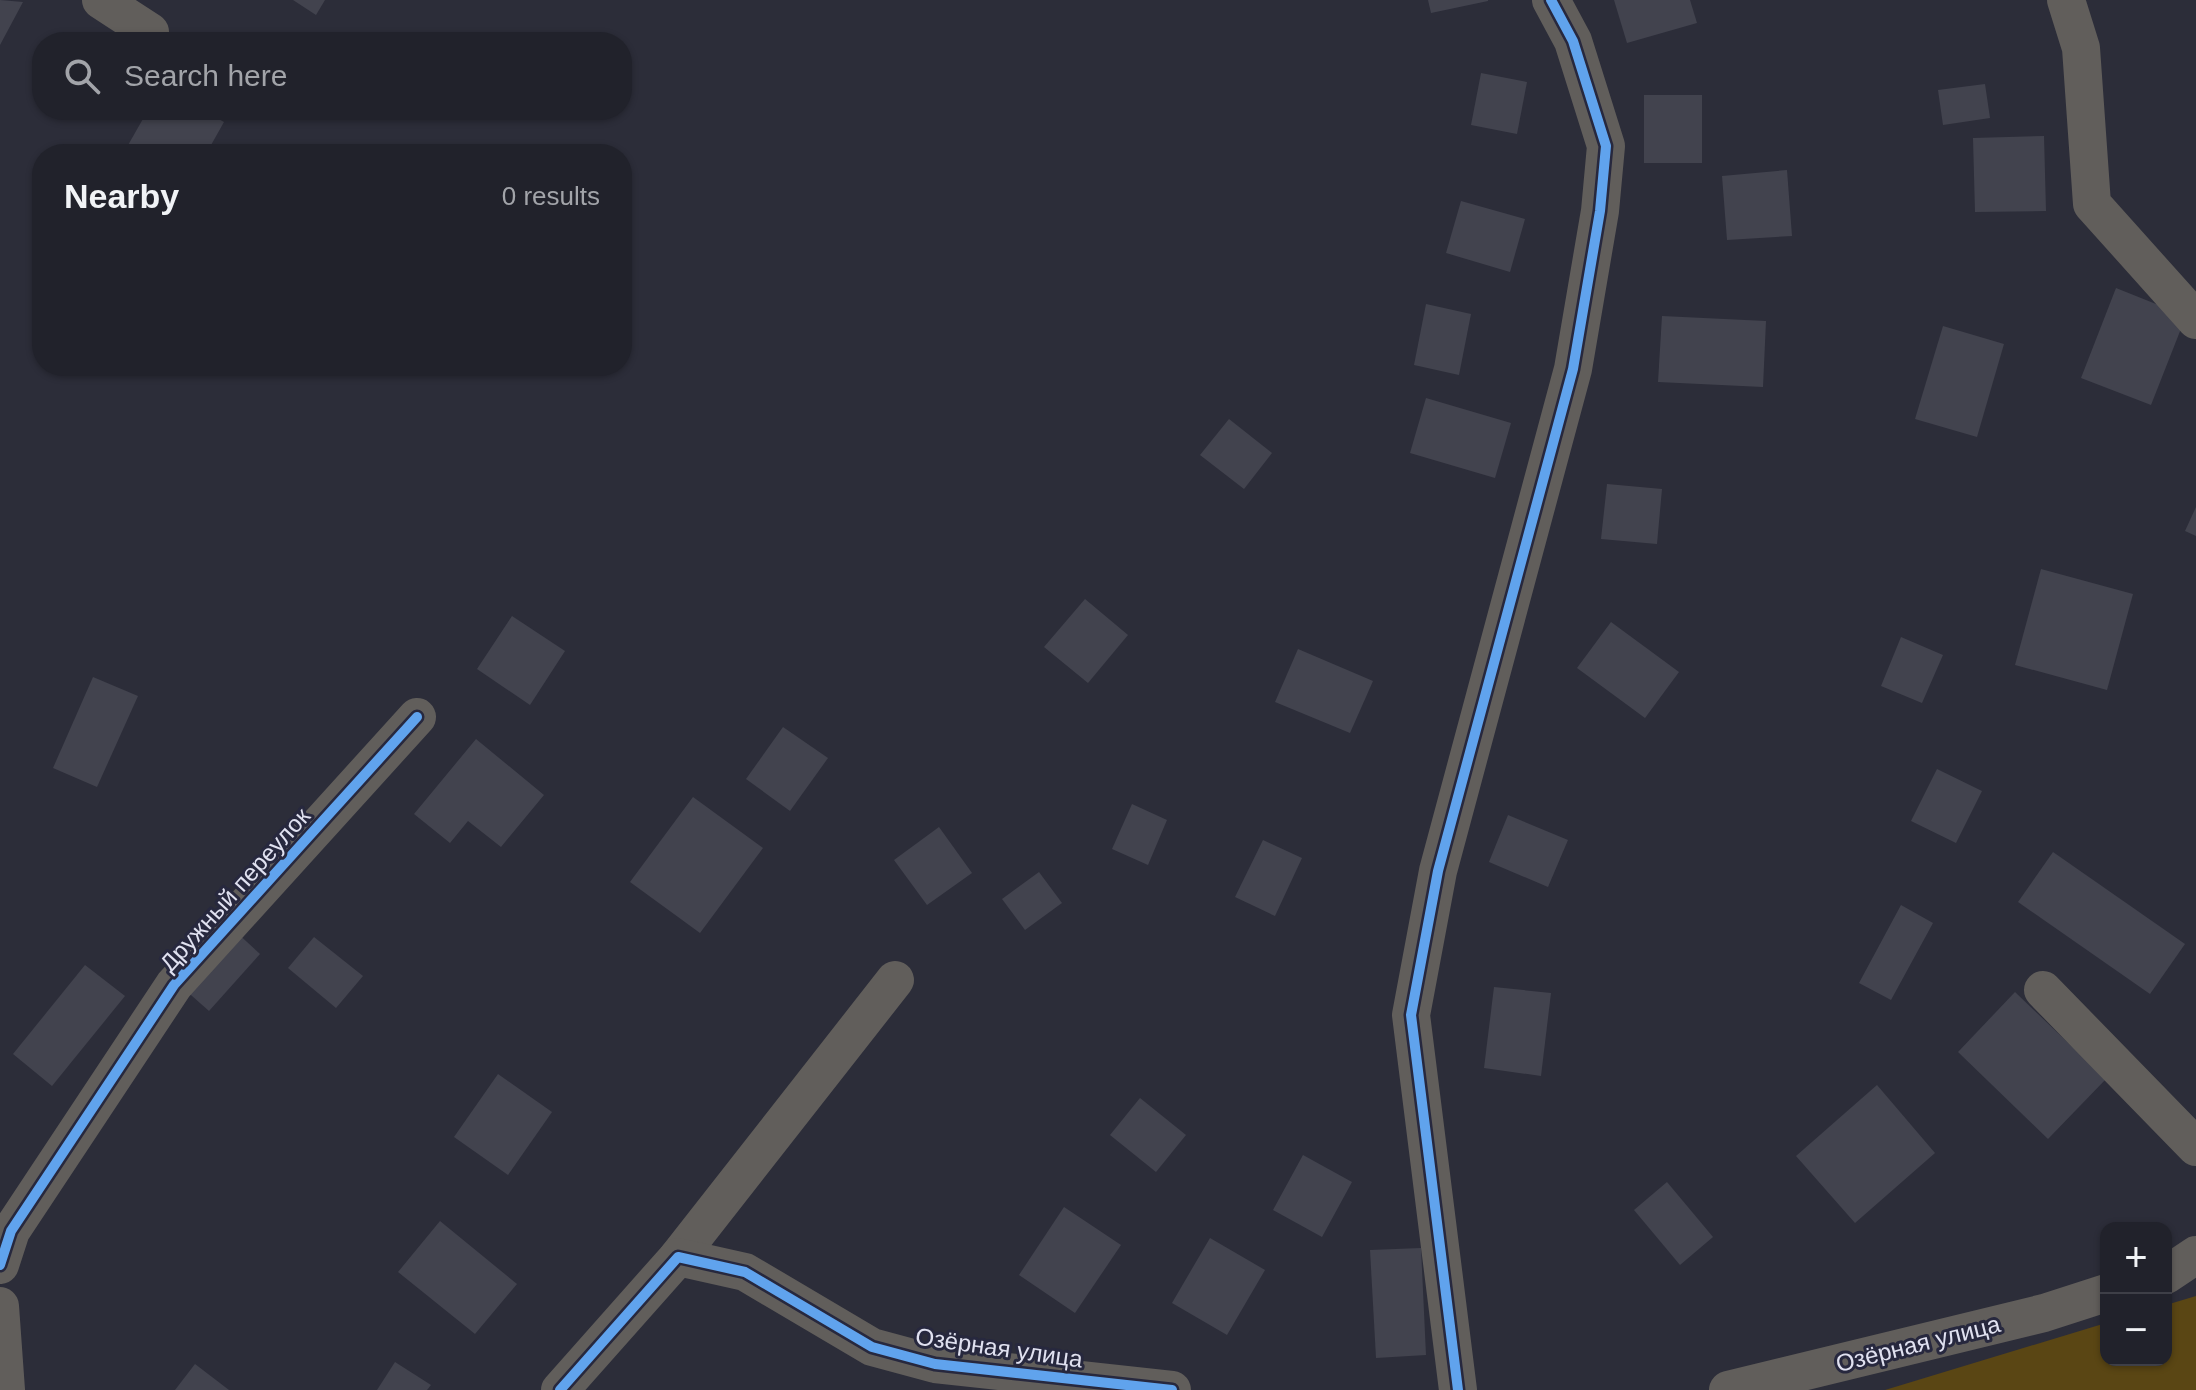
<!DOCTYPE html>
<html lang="en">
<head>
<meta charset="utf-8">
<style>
	:root { --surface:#21222b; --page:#2d2f37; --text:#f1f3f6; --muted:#a2a4a9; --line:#3e3f47 }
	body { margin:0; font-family:Arial,sans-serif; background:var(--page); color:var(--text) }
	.controls { position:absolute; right:24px; bottom:24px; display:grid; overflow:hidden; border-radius:16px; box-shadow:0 2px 6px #0004 }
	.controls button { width:72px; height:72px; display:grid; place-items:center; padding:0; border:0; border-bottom:2px solid var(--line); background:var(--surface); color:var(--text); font:40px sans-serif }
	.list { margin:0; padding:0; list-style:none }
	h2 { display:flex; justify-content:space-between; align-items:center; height:104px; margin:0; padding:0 32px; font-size:34px }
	h2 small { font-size:26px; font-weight:400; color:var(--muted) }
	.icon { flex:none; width:44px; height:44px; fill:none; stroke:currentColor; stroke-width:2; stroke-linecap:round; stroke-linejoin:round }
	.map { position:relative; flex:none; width:2196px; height:1390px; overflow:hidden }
	.search { position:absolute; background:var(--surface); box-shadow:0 2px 6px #0004; left:32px; top:32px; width:600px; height:88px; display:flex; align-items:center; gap:20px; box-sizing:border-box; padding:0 28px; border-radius:32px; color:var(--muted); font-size:30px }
	.panel { position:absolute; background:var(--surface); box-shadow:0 2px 6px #0004; left:32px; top:144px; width:600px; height:232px; border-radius:32px }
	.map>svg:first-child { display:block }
	.green { fill:#5a4614 }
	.building { fill:#42434e }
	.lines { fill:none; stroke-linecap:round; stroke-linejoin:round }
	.minor { stroke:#615e5b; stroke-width:38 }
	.cycleway-casing { stroke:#27283e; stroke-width:15 }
	.cycleway { stroke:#60a3ed; stroke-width:10 }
	.labels { text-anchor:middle; stroke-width:6; stroke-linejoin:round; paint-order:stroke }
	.street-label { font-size:24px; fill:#e0e1f0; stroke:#27283e }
</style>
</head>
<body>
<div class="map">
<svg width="2196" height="1390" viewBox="0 0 2196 1390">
	<rect width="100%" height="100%" fill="#2c2d39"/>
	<path class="green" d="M2196 1296V1390H1885L2106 1323V1360H2166V1305Z"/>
	<g class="building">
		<path d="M0 0 23 2 0 45Z"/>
		<path d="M293 0H325L316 15Z"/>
		<path d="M1428 0H1488V1L1431 13Z"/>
		<path d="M1614 0H1690L1697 23 1627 43Z"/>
		<path d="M1481 73 1527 82 1517 134 1471 125Z"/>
		<path d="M1985 84 1990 118 1943 125 1938 90Z"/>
		<rect x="1644" y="95" width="58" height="68"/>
		<path d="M148 110H203L224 122 206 154H123Z"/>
		<path d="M2044 136 2046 211 1975 212 1973 138Z"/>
		<path d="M1787 170 1792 236 1727 240 1722 176Z"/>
		<path d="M1461 201 1525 219 1510 272 1446 253Z"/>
		<path d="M2116 288 2186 316 2151 405 2081 378Z"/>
		<path d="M1426 304 1471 314 1459 375 1414 365Z"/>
		<path d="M1662 316 1766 321 1763 387 1658 382Z"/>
		<path d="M1943 326 2004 344 1977 437 1915 419Z"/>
		<path d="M1426 398 1511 423 1495 478 1410 453Z"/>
		<path d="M1229 419 1272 453 1244 489 1200 455Z"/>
		<path d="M1607 484 1662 489 1657 544 1601 539Z"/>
		<path d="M2196 507V536L2185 531Z"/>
		<path d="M2041 569 2133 594 2107 690 2015 665Z"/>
		<path d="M1085 599 1128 635 1088 683 1044 647Z"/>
		<path d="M512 616 565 651 530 705 477 669Z"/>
		<path d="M1611 622 1679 672 1645 718 1577 668Z"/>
		<path d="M1901 637 1943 655 1922 703 1881 686Z"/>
		<path d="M1298 649 1373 681 1350 733 1275 702Z"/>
		<path d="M93 677 138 696 97 787 53 768Z"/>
		<path d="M783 727 828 758 790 811 746 779Z"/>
		<path d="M476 739 544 795 501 847 468 821 450 843 414 814Z"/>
		<path d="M1937 769 1982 791 1956 843 1911 821Z"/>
		<path d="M693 797 763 848 700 933 630 882Z"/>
		<path d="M1132 804 1167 820 1148 865 1112 849Z"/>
		<path d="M1508 815 1568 840 1548 887 1489 862Z"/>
		<path d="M939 827 972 873 927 905 894 860Z"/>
		<path d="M1263 840 1302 858 1275 916 1235 897Z"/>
		<path d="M2053 852 2185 944 2150 994 2018 902Z"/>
		<path d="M1039 872 1062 903 1025 930 1002 899Z"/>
		<path d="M1901 905 1933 923 1891 1000 1859 983Z"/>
		<path d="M234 930 260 954 209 1011 183 988Z"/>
		<path d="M314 937 363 976 336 1008 288 968Z"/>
		<path d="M85 965 125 996 52 1086 13 1054Z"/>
		<path d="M1494 987 1551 993 1541 1076 1484 1068Z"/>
		<path d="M2015 992 2106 1079 2048 1139 1958 1052Z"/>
		<path d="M498 1074 552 1112 508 1175 454 1137Z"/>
		<path d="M1877 1085 1935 1153 1855 1223 1796 1156Z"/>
		<path d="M1140 1098 1186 1135 1156 1172 1110 1135Z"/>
		<path d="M1303 1155 1352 1182 1322 1237 1273 1210Z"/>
		<path d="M1667 1182 1713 1237 1680 1265 1634 1210Z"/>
		<path d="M1064 1207 1121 1245 1075 1313 1019 1275Z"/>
		<path d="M440 1221 517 1284 475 1334 398 1272Z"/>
		<path d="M1210 1238 1265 1270 1227 1335 1172 1303Z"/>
		<path d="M1421 1248 1426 1355 1376 1358 1370 1250Z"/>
		<path d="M395 1362 431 1385 427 1390H377Z"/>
		<path d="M195 1364 229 1390H175Z"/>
	</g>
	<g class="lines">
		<g class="minor">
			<path d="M101 0 150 32"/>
			<path d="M2066 0 2081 48 2092 204 2196 320"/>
			<path d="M2043 990 2196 1147"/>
			<path d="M678 1257 895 980"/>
			<path d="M0 1265 11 1231 174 985 417 717"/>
			<path d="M2166 1275 2196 1255"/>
			<path d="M0 1306 6 1390"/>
			<path d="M560 1390 678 1257 745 1272 872 1347 935 1364 1172 1390"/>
			<path d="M1458 1390 1411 1015 1438 871 1573 369 1600 211 1606 146 1573 41 1551 0"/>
			<path d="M1728 1390 2044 1313 2106 1293"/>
		</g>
		<defs>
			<g id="cycleway">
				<path d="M0 1265 11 1231 174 985 417 717"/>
				<path d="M560 1390 678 1257 745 1272 872 1347 935 1364 1172 1390"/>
				<path d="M1458 1390 1411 1015 1438 871 1573 369 1600 211 1606 146 1573 41 1551 0"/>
			</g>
		</defs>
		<use href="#cycleway" class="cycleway-casing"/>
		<use href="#cycleway" class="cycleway"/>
	</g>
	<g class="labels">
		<g class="street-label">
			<text transform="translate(235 890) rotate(-48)" y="8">Дружный переулок</text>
			<text transform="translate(1918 1344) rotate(-14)" y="8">Озёрная улица</text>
			<text transform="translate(999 1348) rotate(8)" y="8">Озёрная улица</text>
		</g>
	</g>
</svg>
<div class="controls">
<button>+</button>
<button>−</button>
</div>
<div class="search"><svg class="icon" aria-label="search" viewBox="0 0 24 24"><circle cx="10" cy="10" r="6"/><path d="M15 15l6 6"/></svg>Search here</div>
<section class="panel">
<h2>Nearby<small>0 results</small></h2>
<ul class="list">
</ul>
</section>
</div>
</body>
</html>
